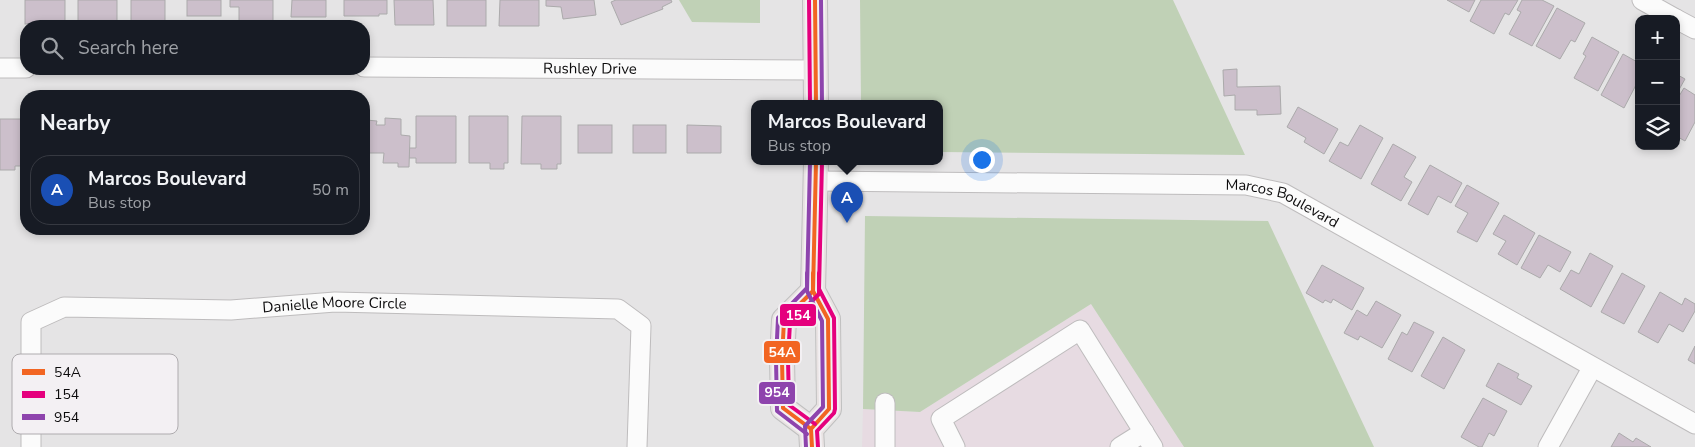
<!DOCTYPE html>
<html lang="en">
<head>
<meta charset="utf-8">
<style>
	:root { --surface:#171b24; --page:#20242c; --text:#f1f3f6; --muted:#9ea1a6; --line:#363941; --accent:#b45309 }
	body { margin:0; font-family:"Nunito Sans",sans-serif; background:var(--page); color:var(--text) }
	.controls { position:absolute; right:15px; top:15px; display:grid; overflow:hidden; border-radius:10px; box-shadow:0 2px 8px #0003 }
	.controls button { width:45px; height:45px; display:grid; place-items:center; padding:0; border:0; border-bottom:1px solid var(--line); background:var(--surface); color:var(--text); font:25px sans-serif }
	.you { position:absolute; left:981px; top:159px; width:18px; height:18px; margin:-12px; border:4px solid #fff; border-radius:50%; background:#1a73e8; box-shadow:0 0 0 8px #1a73e833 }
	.badge { display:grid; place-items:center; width:32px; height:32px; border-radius:50%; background:var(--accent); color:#fff; font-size:16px; font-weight:700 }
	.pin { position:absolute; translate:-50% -41px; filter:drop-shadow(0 1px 2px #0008) }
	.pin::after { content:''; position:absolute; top:26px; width:18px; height:15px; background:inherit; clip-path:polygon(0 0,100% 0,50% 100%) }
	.popup { position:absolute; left:751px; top:100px; width:192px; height:65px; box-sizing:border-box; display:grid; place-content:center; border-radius:10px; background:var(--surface); filter:drop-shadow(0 1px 4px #0005); font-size:16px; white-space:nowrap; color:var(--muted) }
	.popup b { font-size:19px; color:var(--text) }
	.popup::after { content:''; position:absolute; left:50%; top:100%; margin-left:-10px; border:10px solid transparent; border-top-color:var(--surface) }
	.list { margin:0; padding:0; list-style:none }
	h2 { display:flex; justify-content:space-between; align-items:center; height:65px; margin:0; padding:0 20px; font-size:21px }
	h2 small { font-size:16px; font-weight:400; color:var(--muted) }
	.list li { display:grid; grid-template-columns:32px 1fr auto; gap:15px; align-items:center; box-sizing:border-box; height:70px; margin:0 10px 10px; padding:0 10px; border:1px solid var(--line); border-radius:20px }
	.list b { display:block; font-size:19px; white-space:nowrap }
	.list p { margin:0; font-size:16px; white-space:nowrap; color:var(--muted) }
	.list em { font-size:16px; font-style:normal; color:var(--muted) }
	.icon { flex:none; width:28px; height:28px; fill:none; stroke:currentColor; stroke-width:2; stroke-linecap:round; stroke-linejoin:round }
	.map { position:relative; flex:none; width:1695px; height:447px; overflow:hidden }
	.search { position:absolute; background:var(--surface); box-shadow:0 2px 8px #0003; left:20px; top:20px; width:350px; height:55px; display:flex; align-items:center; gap:12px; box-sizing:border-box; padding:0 18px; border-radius:20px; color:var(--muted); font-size:19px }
	.panel { position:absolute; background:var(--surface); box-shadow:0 2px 8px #0003; left:20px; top:90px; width:350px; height:145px; border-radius:20px }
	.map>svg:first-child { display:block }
	.commercial { fill:#e7dbe2 }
	.green { fill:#c0d1b6 }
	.building { fill:#ccbfcb; stroke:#abaaab }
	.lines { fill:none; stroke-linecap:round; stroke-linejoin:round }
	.minor-casing { stroke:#bebcbd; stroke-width:21 }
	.major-casing { stroke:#c0c0c0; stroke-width:26 }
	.minor { stroke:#fbfbfb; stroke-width:19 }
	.major { stroke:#e9e3e3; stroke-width:24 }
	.bus-1-casing { stroke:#f3f0f3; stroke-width:8 }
	.bus-2-casing { stroke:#f3f0f3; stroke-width:8 }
	.bus-3-casing { stroke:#f3f0f3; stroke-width:8 }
	.bus-1 { stroke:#f26522; stroke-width:4 }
	.bus-2 { stroke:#e5007d; stroke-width:4 }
	.bus-3 { stroke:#8e44ad; stroke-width:4 }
	.labels { text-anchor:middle; stroke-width:4.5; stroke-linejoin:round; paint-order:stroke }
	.street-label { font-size:15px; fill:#0c0b0c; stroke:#f3f0f3 }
	.key { fill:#f3f0f3; stroke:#aeabae; stroke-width:1 }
	.key-label { font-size:14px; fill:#0c0b0c }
	.line-badge { stroke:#f3f0f3; stroke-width:2 }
	.badge-label { font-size:14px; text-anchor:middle; font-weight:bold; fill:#fff }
</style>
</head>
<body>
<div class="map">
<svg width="1695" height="447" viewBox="0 0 1695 447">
	<rect width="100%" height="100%" fill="#e5e4e5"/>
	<path class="commercial" d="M1091 304 1184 447H862L863 409 920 412Z"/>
	<g class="green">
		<path d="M679 0H760V23L692 22Z"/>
		<path d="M860 0H1173L1245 155 940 152V104H861Z"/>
		<path d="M865 216 1268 221 1374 447H1184L1091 304 920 412 863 409Z"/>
	</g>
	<g class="building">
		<rect x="25" y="0" width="40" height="24"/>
		<rect x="78" y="0" width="39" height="24"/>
		<rect x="131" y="0" width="34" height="25"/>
		<rect x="187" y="0" width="34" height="16"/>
		<path d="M230 0H273V24H257V21H239V7H230Z"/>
		<path d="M292 0H326V17H291Z"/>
		<path d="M344 0H387V14H379V16H344Z"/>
		<path d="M394 0H433L434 25H395Z"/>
		<rect x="447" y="0" width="39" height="26"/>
		<path d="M500 0H539V26H499Z"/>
		<path d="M546 0H594L596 15 563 19 561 7 546 6Z"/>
		<path d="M616 0H671L672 2 662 7 663 9 621 25 611 2Z"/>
		<path d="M1447 0H1475L1469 12Z"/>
		<path d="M1481 0H1518L1509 15 1505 13 1494 34 1470 21Z"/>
		<path d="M1522 0H1542L1554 6 1532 46 1509 34 1521 12 1517 10Z"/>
		<path d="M1557 8 1585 23 1575 42 1571 40 1560 59 1536 46Z"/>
		<path d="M1592 37 1619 52 1598 91 1574 78 1586 56 1583 54Z"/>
		<path d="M1623 54 1639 63V84L1637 83 1624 108 1601 95Z"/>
		<path d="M1237 69V87L1280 86 1281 114 1257 115V110H1235V95L1224 96 1223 70Z"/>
		<path d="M1676 74 1685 79 1676 95Z"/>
		<path d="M1684 88 1695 95V122L1685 141 1676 136V101Z"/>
		<path d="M1298 107 1338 129 1324 154 1304 142 1306 138 1287 127Z"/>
		<path d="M416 116H456V163H416V158H409V148H416Z"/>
		<path d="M469 116H508V163H504V169H490V163H469Z"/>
		<path d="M522 116H561V164H557V169H541V164H521Z"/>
		<path d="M385 118 401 119V135L410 136 409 167H398V163H383L384 153H366V133H364V125H366V120L377 121 376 125H385Z"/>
		<path d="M0 119H26V166H15V170H0Z"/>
		<rect x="578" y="125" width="34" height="28"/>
		<rect x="633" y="125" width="33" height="28"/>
		<path d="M687 125 721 126V153H687Z"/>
		<path d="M1360 125 1383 138 1361 179 1329 161 1340 142 1348 146Z"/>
		<path d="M1393 144 1416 157 1404 177 1412 182 1401 201 1371 184Z"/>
		<path d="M1430 165 1462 183 1451 203 1438 196 1428 215 1408 204Z"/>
		<path d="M1467 185 1499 203 1477 242 1457 232 1468 213 1455 206Z"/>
		<path d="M1504 215 1535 233 1517 265 1498 254 1506 241 1493 234Z"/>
		<path d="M1539 235 1571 252 1560 272 1548 265 1540 278 1521 268Z"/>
		<path d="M1590 253 1613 266 1591 307 1560 289 1571 270 1579 274Z"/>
		<path d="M1322 265 1364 288 1352 310 1333 299 1331 303 1325 300 1323 303 1306 293Z"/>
		<path d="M1622 273 1645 286 1624 324 1601 312Z"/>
		<path d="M1660 292 1682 305 1685 298 1695 304V311L1683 332 1669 324 1658 343 1638 332Z"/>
		<path d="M1376 301 1401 315 1382 348 1360 336 1358 340 1344 333 1357 310 1367 316Z"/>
		<path d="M1414 322 1434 332 1412 372 1388 359 1402 332 1407 335Z"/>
		<path d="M1443 337 1465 350 1444 389 1421 376Z"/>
		<path d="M1695 346V364L1688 360Z"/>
		<path d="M1498 363 1519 374 1517 378 1532 386 1521 405 1486 386Z"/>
		<path d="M1483 398 1507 411 1494 436 1489 433 1482 447H1479L1461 437Z"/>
		<path d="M1619 433 1633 442 1636 438 1651 447H1611Z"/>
	</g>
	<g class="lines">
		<defs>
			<g id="minor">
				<path d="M1642 0 1676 19"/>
				<path d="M1676 19 1695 29"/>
				<path id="s1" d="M364 67 816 70"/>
				<path d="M0 68H26"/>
				<path id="s2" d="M816 181 1246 185 1283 193 1695 424"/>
				<path id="s3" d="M31 447V322L64 307 231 310 335 302 618 309 641 326 637 447"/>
				<path d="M885 447V403"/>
				<path d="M955 447 941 419 1080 330 1153 447"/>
				<path d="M1120 447 1144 432"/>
				<path d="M1548 447 1592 368"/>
			</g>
			<g id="major">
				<path d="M815 0 816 104"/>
				<path d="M811 429 783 408 782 359 784 320 813 291"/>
				<path d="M812 447 811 429 829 409 828 319 813 291 816 162"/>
			</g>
		</defs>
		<use href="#minor" class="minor-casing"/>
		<use href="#major" class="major-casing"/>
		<use href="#minor" class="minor"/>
		<use href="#major" class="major"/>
		<defs>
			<g id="bus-1">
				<path d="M815 0 816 104"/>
				<path d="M811 429 783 408 782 359 784 320 813 291V273"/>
				<path d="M812 447 811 429 829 409 828 319 813 291 816 162"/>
			</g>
			<g id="bus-2">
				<path d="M809 0 810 104"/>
				<path d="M815 424 789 405 788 359 790 323 819 294V273"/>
				<path d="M818 447 817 431 834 413 835 409 834 318 819 289 822 162"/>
			</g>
			<g id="bus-3">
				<path d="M821 0 822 104"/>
				<path d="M807 273V288L778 318 776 359 777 411 807 434"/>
				<path d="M806 447 805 426 823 407 822 321 807 291 810 162"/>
			</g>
		</defs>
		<use href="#bus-1" class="bus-1-casing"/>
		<use href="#bus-2" class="bus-2-casing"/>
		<use href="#bus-3" class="bus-3-casing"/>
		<use href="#bus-1" class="bus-1"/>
		<use href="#bus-2" class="bus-2"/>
		<use href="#bus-3" class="bus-3"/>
	</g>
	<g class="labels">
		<g class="street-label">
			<text dy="5" stroke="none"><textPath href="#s1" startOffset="226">Rushley Drive</textPath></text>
			<text dy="5" stroke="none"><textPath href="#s2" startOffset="470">Marcos Boulevard</textPath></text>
			<text dy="5" stroke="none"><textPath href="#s3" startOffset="432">Danielle Moore Circle</textPath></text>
		</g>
	</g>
	<rect x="12" y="354" width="166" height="80" rx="8" class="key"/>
	<rect x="22" y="369" width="23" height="6" fill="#f26522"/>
	<rect x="22" y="391" width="23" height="7" fill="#e5007d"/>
	<rect x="22" y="414" width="23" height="6" fill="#8e44ad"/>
	<g class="key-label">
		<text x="54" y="377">54A</text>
		<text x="54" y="399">154</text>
		<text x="54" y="422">954</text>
	</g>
	<g class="line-badge">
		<rect x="779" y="303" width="38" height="24" rx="5" fill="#e5007d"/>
		<rect x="763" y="340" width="38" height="24" rx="5" fill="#f26522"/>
		<rect x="758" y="381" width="38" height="24" rx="5" fill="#8e44ad"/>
	</g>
	<g class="badge-label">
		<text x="798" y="320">154</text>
		<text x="782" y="357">54A</text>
		<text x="777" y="397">954</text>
	</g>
</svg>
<div class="controls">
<button>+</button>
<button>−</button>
<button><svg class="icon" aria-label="layers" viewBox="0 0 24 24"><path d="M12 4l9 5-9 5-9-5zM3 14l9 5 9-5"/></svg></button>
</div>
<div class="you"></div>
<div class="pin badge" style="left:847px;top:223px;background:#1a4fb4">A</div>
<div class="popup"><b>Marcos Boulevard</b>Bus stop</div>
<div class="search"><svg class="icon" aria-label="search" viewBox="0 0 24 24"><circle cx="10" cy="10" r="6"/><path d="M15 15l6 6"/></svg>Search here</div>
<section class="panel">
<h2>Nearby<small></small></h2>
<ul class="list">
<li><span class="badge" style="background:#1a4fb4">A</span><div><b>Marcos Boulevard</b><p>Bus stop</p></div><em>50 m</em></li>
</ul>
</section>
</div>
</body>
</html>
